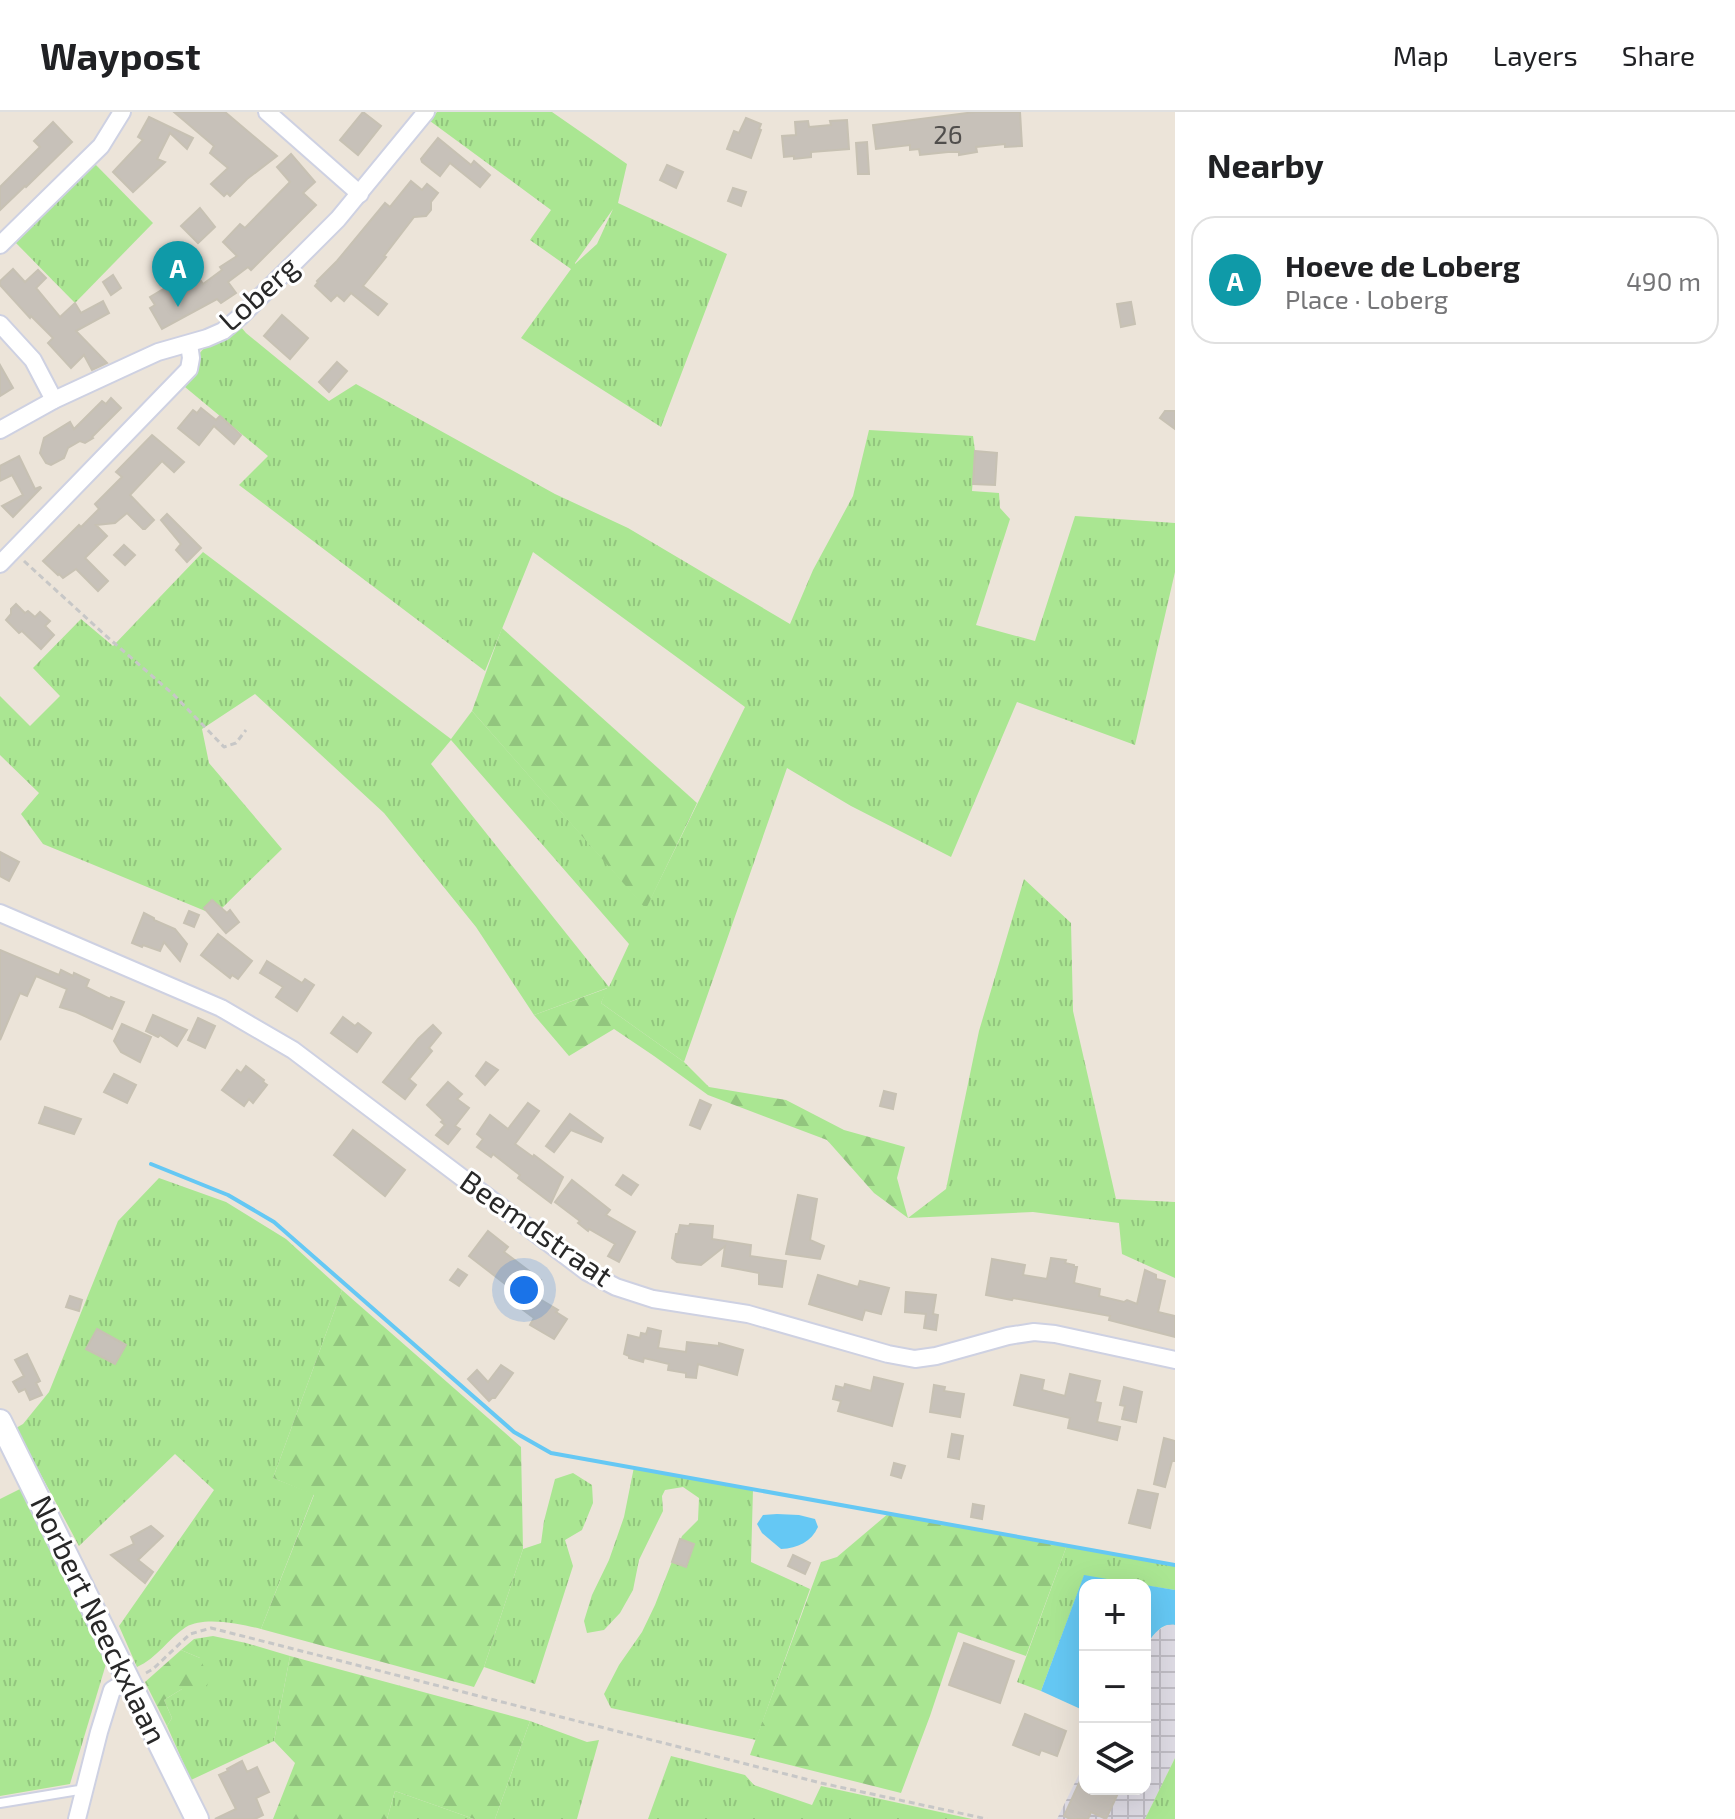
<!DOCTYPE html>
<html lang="en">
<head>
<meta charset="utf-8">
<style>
	:root { --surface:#fff; --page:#f2f2f2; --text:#202124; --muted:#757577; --line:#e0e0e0; --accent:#324fff }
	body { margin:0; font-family:"Exo 2",sans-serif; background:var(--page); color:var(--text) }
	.controls { position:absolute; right:24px; bottom:24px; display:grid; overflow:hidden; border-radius:16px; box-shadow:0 8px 32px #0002 }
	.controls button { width:72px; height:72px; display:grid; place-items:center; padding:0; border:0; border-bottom:2px solid var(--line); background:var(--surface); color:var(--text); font:40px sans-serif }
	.you { position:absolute; left:524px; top:1178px; width:28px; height:28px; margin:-20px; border:6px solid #fff; border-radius:50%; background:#1a73e8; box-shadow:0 0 0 12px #1a73e833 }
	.badge { display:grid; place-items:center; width:52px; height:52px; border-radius:50%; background:var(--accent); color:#fff; font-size:26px; font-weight:700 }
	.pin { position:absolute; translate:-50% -66px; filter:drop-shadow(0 2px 4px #0008) }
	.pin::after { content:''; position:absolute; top:42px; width:28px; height:24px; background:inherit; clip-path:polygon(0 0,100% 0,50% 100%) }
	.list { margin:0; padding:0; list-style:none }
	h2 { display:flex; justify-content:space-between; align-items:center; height:104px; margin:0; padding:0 32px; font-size:34px }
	h2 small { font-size:26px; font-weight:400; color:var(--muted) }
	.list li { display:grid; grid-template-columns:52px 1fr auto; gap:24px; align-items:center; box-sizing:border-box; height:128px; margin:0 16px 16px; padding:0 16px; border:2px solid var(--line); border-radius:24px }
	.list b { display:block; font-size:30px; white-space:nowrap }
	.list p { margin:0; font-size:26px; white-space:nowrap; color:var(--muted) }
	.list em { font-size:26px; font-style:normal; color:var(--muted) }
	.icon { flex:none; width:44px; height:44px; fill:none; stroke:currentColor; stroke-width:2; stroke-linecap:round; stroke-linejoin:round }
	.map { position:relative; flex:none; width:1175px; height:1707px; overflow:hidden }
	header { display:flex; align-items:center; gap:48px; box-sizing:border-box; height:112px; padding:0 40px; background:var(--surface); border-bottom:2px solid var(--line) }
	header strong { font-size:38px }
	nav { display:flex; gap:44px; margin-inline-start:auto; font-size:28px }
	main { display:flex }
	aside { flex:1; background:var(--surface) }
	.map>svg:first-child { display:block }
	.industrial { fill:url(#industrial-grid) }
	.grass { fill:url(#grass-tufts); fill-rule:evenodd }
	.forest { fill:url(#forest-firs) }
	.water { fill:#65c8f4 }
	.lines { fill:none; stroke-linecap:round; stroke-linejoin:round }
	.stream { stroke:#65c8f4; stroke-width:4 }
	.building { fill:#c7c1b9; stroke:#c7c1b3; stroke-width:2 }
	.lane-casing { stroke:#ced1e2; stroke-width:12 }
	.street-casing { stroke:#ced1e2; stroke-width:20 }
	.secondary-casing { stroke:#ced1e2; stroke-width:26 }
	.path { stroke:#c7c7c7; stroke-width:3; stroke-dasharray:6 4; stroke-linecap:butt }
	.lane { stroke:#fff; stroke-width:8 }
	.street { stroke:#fff; stroke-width:16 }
	.secondary { stroke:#fff; stroke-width:22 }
	.labels { text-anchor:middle; stroke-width:6; stroke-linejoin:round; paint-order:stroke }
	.number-label { font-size:26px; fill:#504e4c }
	.street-label { font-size:30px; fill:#282828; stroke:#fff }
</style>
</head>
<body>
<header>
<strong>Waypost</strong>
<nav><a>Map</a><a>Layers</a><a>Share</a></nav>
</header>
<main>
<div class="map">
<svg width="1175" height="1707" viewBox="0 0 1175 1707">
	<defs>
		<pattern id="industrial-grid" width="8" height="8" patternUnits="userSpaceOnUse" patternTransform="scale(2)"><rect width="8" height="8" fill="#dddae3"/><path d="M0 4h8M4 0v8" fill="none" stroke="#bebbc3"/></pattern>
		<pattern id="grass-tufts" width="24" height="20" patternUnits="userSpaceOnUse" patternTransform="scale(2)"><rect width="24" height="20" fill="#aae692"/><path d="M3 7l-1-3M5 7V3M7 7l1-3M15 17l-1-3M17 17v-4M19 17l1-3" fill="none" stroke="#92c57e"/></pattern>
		<pattern id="forest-firs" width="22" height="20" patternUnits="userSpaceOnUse" patternTransform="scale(2)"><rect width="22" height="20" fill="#aae692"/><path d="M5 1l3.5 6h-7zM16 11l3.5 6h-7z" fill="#92c57e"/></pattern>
	</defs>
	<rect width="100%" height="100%" fill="#ece4d9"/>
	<path class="industrial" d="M1169 1512 1175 1513V1646L1145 1707H1057L1085 1650V1677H1145V1535L1157 1519Z"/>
	<g class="grass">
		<path d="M437 0H552L627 52 618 91 727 142 661 315 521 226 571 157 530 128 551 98 430 9ZM613 97 597 132 575 152V151Z"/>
		<path d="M94 51 153 111 75 191 14 129Z"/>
		<path d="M241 215 246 221 329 289 356 272 555 382 628 416 790 512 813 458 853 384 869 318 973 324 975 339 972 379 999 381 1000 396 1010 407 976 513 1035 529 1075 404 1175 411V460L1135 633 1017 590 951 745 851 694 787 656 684 950 601 891 607 876 534 903 476 815 384 701 255 582 202 617 209 651 282 737 215 803 43 732 21 702 39 681 0 643V584L30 614 60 584 33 556 81 507 113 534 203 440 451 627 472 599 646 796 745 595 533 440 485 559 239 373 268 344 185 275 192 263 199 242 204 236 226 227ZM451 628 629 832 609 875 431 652Z"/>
		<path d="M1024 767 1071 811 1073 899 1116 1087 1175 1090V1166L1122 1142 1119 1111 1033 1100 908 1106 946 1077 979 919Z"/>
		<path d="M159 1066 226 1090 286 1127 342 1178 273 1366 314 1382 261 1517C240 1512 205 1504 186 1515 168 1527 157 1546 137 1555L119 1514 214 1378 175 1342 79 1434 16 1316 23 1312 49 1280 118 1109Z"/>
		<path d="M634 1355 753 1377 751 1450 810 1477 756 1628 611 1596 604 1582 619 1553 642 1520 655 1493 682 1424 698 1408 699 1386 683 1375 665 1378 662 1384 663 1399 639 1448 633 1478 620 1501 604 1518 587 1521 584 1509 592 1483 609 1448 624 1405Z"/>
		<path d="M573 1361 592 1373 593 1391 582 1418 565 1428 573 1454 535 1572 484 1555 523 1437 541 1431 544 1409 555 1367Z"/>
		<path d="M20 1377 106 1552 70 1672 0 1684V1387Z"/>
		<path d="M1067 1433 1175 1453V1478L1084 1464 1041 1579 1017 1570Z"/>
		<path d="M213 1524 246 1531 290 1544 274 1629 191 1668 167 1614 172 1606 164 1588 182 1577 200 1546 181 1538 194 1527Z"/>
		<path d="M530 1609 587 1630 599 1628 577 1707H495Z"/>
		<path d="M671 1644 745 1663 754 1673 812 1693 821 1674 972 1707H648Z"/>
		<path d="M1175 1646V1707H1145Z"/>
		<path d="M395 1679 474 1707H387Z"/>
	</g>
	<g class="forest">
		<path d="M502 516 697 691 646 797 472 599Z"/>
		<path d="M608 876 601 891 684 950 709 975 786 988 844 1018 905 1035 897 1066 908 1106 874 1081 827 1028 708 983 654 944 614 917 569 944 534 903Z"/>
		<path d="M342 1178 521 1335 523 1437 484 1555 474 1575 261 1517 314 1383 273 1366Z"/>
		<path d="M889 1401 1067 1433 1026 1544 958 1520 930 1604 901 1681 750 1643 821 1450 837 1445Z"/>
		<path d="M181 1538 200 1546 210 1569 200 1581 182 1577 164 1588 172 1606 167 1614 145 1570Z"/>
		<path d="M290 1544 530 1609 495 1707H474L395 1679 387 1707H273L295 1651 274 1629Z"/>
	</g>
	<g class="water">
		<path d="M777 1402 799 1403 815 1407 818 1415C811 1430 798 1436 781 1437L762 1421 757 1412 763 1403Z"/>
		<path d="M1084 1463 1142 1473H1085V1599L1041 1579Z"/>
		<path d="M1145 1473 1175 1478V1513C1161 1510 1152 1525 1145 1535Z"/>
	</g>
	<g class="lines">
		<path class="stream" d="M151 1052 228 1083 274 1110 514 1320 551 1341 1175 1453"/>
	</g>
	<g class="building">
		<path d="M174 0H225L277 44 247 67 230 84 227 81 224 84 211 72 228 56 210 41 214 34Z"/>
		<path d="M363 0 381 14 358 43 340 28Z"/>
		<path d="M975 0H1020L1022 34 1005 35V32L976 35 977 40 959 43V40H948L920 43 919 37 910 38V33L876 37 873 13Z"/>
		<path d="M149 5 193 26 187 37 170 21 157 47 165 50 133 80 113 60 143 28 138 25Z"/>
		<path d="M746 6 761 12 759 17 761 18 751 46 727 37 734 19 739 21Z"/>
		<path d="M847 8 849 37 811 40V45L794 47V44L784 45 782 24 796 23 795 10 808 9 809 15 831 13 830 9Z"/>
		<path d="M53 10 72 30 26 75 25 74 0 98V75L40 35 34 29Z"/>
		<path d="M438 26 471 53 474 49 490 63 480 75 450 51 440 64 422 50 421 47Z"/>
		<path d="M867 30 869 62H858L856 31Z"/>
		<path d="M291 42 315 70 303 81 316 93 251 158 248 155 228 170 236 181 221 191 217 187 162 217 150 196 155 193 150 185 167 175 172 184 201 169 203 172 222 158 220 155 237 144 223 130 240 112 245 116 290 70 277 55Z"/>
		<path d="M667 53 683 60 676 76 660 68Z"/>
		<path d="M411 69 422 78 427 72 438 81 431 90V98L426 104 414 105 384 144 386 145 363 174 387 192 378 203 351 181 344 189 337 183 331 189 315 174 318 170 317 169 337 149 385 91 390 95Z"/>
		<path d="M733 76 746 80 741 94 728 89Z"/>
		<path d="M200 96 215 115 198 131 181 114Z"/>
		<path d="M13 157 25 170 38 158 46 166 36 176 60 205 75 191 81 201 103 189 109 201 76 219 107 251 92 258 84 243 71 256 48 231 53 226 31 204 30 206 0 173V169Z"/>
		<path d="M113 163 121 176 111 183 103 170Z"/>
		<path d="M1131 190 1135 212 1121 215 1117 192Z"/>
		<path d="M282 203 308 226 290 247 264 224Z"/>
		<path d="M337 250 347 259 329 280 319 270Z"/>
		<path d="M0 253 13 276 0 284Z"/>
		<path d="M111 286 121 296 92 325 93 326 85 331 80 329 68 336 64 346 51 353 46 351 40 341 44 326 70 310 74 317 102 289 106 292Z"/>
		<path d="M201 296 216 308 220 304 241 323 234 332 214 314 199 333 178 316 193 298 197 301Z"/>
		<path d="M1165 299H1175V317L1160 306Z"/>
		<path d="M152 323 184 350 174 360 162 349 130 383 154 408 145 417H143L127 401 115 411 96 413 107 424 85 446 108 469 98 479 76 457 63 466 59 462 58 463 43 449 79 413 81 415 99 397 95 392 122 365 116 360Z"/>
		<path d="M975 339 997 341 995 373 973 372Z"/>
		<path d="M19 344 35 377 40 375 41 376 13 405 2 394 23 383 12 363 0 369V354Z"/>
		<path d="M167 402 201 436 187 450 176 438 181 432 161 408Z"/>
		<path d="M124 433 135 443 125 453 114 443Z"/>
		<path d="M16 492 25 501 28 499 35 505 40 500 50 509 45 514 54 523 41 537 22 519 19 521 6 508 11 502V497Z"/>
		<path d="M0 740 19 750 9 769 0 764Z"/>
		<path d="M212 788 227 801 230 798 239 810 226 821 204 796Z"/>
		<path d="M189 799 199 803 194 815 184 811Z"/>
		<path d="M144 801 154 806V808L175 817 187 832 180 849 164 830 160 839 143 833 142 835 132 831Z"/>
		<path d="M218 822 252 849 238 867 232 863 230 866 201 843Z"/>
		<path d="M0 838 59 863 61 858 73 864 74 861 89 868 86 875 110 887 111 885 124 890 112 917 76 900 60 895 67 877 36 864 27 884 20 881 0 928Z"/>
		<path d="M267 849 302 871 305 867 314 873 297 899 276 885 283 875 260 861Z"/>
		<path d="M153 903 187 918 177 934 160 923 158 925 146 919Z"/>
		<path d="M343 905 355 914 358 911 371 921 357 940 331 921Z"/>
		<path d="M198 906 215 914 205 936 188 928Z"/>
		<path d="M122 912 151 925 140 950 121 940 114 929Z"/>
		<path d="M433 913 441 921 429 936 432 939 409 967 416 973 405 987 383 970 418 927Z"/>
		<path d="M486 950 498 958 485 973 476 964Z"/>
		<path d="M246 954 264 968 263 970 267 973 253 991 249 987 244 994 222 978 237 958 241 961Z"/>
		<path d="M114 962 136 973 127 991 104 980Z"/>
		<path d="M448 970 462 982 457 987 469 996 455 1014 460 1017 448 1032 436 1023 445 1013 441 1010 443 1008 427 993Z"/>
		<path d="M884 979 896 982 893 997 880 994Z"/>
		<path d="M700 988 711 993 700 1017 690 1013Z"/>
		<path d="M528 991 539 999 515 1032 533 1045 534 1043 563 1065 551 1091 518 1066 520 1063 493 1042 491 1045 477 1035 483 1027 477 1022 490 1003 508 1017Z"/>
		<path d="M45 995 81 1007 74 1022 39 1011Z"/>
		<path d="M570 1002 603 1026 601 1030 571 1018 554 1040 546 1034Z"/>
		<path d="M353 1018 405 1058 385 1084 334 1043Z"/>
		<path d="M623 1063 638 1073 631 1083 616 1073Z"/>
		<path d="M572 1068 610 1098 606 1103 635 1120 619 1150 608 1144 615 1132 589 1117 588 1119 578 1111 580 1109 555 1090Z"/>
		<path d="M798 1083 817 1087 810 1128 824 1134 820 1147 786 1142Z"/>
		<path d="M690 1112 713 1114 712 1127 751 1133 750 1144 786 1149 782 1175 759 1172V1161L722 1154 725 1134 701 1153 677 1150 672 1146 676 1122H678L680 1113 689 1114Z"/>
		<path d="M488 1119 508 1135 504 1140 541 1168 526 1188 469 1144Z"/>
		<path d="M1051 1146 1066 1148 1065 1151 1074 1153V1155H1077L1074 1171 1100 1177 1099 1184 1124 1190 1127 1188 1137 1192 1145 1158 1156 1163V1167L1165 1169 1158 1200 1175 1204V1225L1109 1208 1110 1204 1013 1186 1012 1188 986 1183 992 1147 1025 1153 1023 1163 1047 1167Z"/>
		<path d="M458 1157 467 1163 459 1174 450 1168Z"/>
		<path d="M818 1163 858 1175 860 1169 889 1176 881 1202 865 1198 862 1208 809 1192Z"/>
		<path d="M906 1180 936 1183 933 1202 938 1203 936 1218 924 1216 926 1202 905 1200Z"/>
		<path d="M533 1183 558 1198 556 1200 567 1207 554 1227 530 1213 534 1206 522 1197Z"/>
		<path d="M70 1184 82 1188 79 1199 66 1195Z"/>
		<path d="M648 1216 661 1219 658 1236 686 1240 687 1230 719 1234V1231L743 1238 737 1263 698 1252 696 1266 686 1265V1261L668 1258 669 1252 644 1246 643 1250 629 1246V1244L624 1242 628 1223 640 1226 641 1221 646 1222Z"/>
		<path d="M97 1217 126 1233 115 1252 86 1237Z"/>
		<path d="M27 1242 40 1269 36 1271 42 1283 30 1288 25 1277 19 1280 13 1270 24 1264 15 1248Z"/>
		<path d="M501 1253 513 1261 495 1286H492L489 1289 468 1267 477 1258 488 1270Z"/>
		<path d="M1070 1262 1100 1269 1095 1290 1101 1291 1097 1310 1120 1315 1117 1328 1068 1316 1070 1306 1014 1293 1021 1263 1044 1268 1042 1278 1065 1284Z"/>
		<path d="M874 1265 903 1272 892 1314 838 1299 841 1289 833 1287 836 1274 844 1276 845 1272 871 1279Z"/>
		<path d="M934 1273 945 1275 944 1279 964 1282 960 1305 930 1300Z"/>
		<path d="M1124 1275 1142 1280 1136 1310 1122 1307 1125 1294 1120 1293Z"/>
		<path d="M952 1322 963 1324 959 1347 948 1345Z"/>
		<path d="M1164 1326 1175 1329V1349H1172L1165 1375 1154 1372Z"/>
		<path d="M894 1351 905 1354 901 1366 891 1363Z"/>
		<path d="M1138 1378 1158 1382 1150 1416 1129 1411Z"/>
		<path d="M973 1392 984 1394 982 1407 971 1405Z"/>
		<path d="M151 1414 163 1424 138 1448 153 1460 145 1471 111 1443 134 1432 131 1425Z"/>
		<path d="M680 1427 694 1432 686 1455 672 1450Z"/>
		<path d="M793 1443 810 1451 805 1462 788 1454Z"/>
		<path d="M964 1531 1014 1549 1000 1591 949 1573Z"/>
		<path d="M1025 1602 1066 1619 1057 1644 1041 1638 1039 1643 1013 1633Z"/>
		<path d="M242 1649 247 1660 257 1655 269 1680 256 1686 263 1703 255 1707H215L236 1697 219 1663 228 1659 227 1657Z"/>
		<path d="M1085 1658V1677H1120L1106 1707 1091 1700 1088 1707H1070L1064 1704Z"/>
	</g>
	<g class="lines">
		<defs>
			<path id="lane" d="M0 1691 85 1677"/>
			<g id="street">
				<path d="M267 0 360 82"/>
				<path d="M0 133 101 34 122 0"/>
				<path d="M0 212 33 248 54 288"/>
				<path d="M0 318 54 288 134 251 158 240 207 226 223 219 241 204 338 107 426 0"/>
				<path d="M0 452 189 257 191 246 189 232"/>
				<path d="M0 801 221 896 293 938 587 1160 616 1175 653 1187 748 1202 888 1242 915 1247 936 1244 1008 1224 1034 1220 1055 1222 1175 1248"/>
				<path d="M77 1707 99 1620 112 1578 128 1568"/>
			</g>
			<path id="secondary" d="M0 1309 197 1707"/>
		</defs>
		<use href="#lane" class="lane-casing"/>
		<use href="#street" class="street-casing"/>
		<use href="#secondary" class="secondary-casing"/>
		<g class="path">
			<path d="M24 449 105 523 174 583 224 635 236 631 246 618"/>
			<path d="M146 1561 153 1557 190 1522 211 1516 821 1671 987 1707"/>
		</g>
		<use href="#lane" class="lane"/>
		<use href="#street" class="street"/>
		<use href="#secondary" class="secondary"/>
	</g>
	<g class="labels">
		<g class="number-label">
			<text x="948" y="32">26</text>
		</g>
		<g class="street-label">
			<text transform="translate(259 182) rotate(-42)" y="10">Loberg</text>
			<text transform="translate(536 1117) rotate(35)" y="10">Beemdstraat</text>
			<text transform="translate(98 1508) rotate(64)" y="10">Norbert Neeckxlaan</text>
		</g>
	</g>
</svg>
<div class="controls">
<button>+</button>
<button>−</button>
<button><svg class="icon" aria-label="layers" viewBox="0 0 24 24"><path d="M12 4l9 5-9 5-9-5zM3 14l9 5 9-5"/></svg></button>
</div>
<div class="you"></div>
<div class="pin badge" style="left:178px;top:195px;background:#0f9aa8">A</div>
</div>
<aside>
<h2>Nearby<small></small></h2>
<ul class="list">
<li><span class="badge" style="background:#0f9aa8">A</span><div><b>Hoeve de Loberg</b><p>Place · Loberg</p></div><em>490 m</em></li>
</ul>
</aside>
</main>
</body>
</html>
